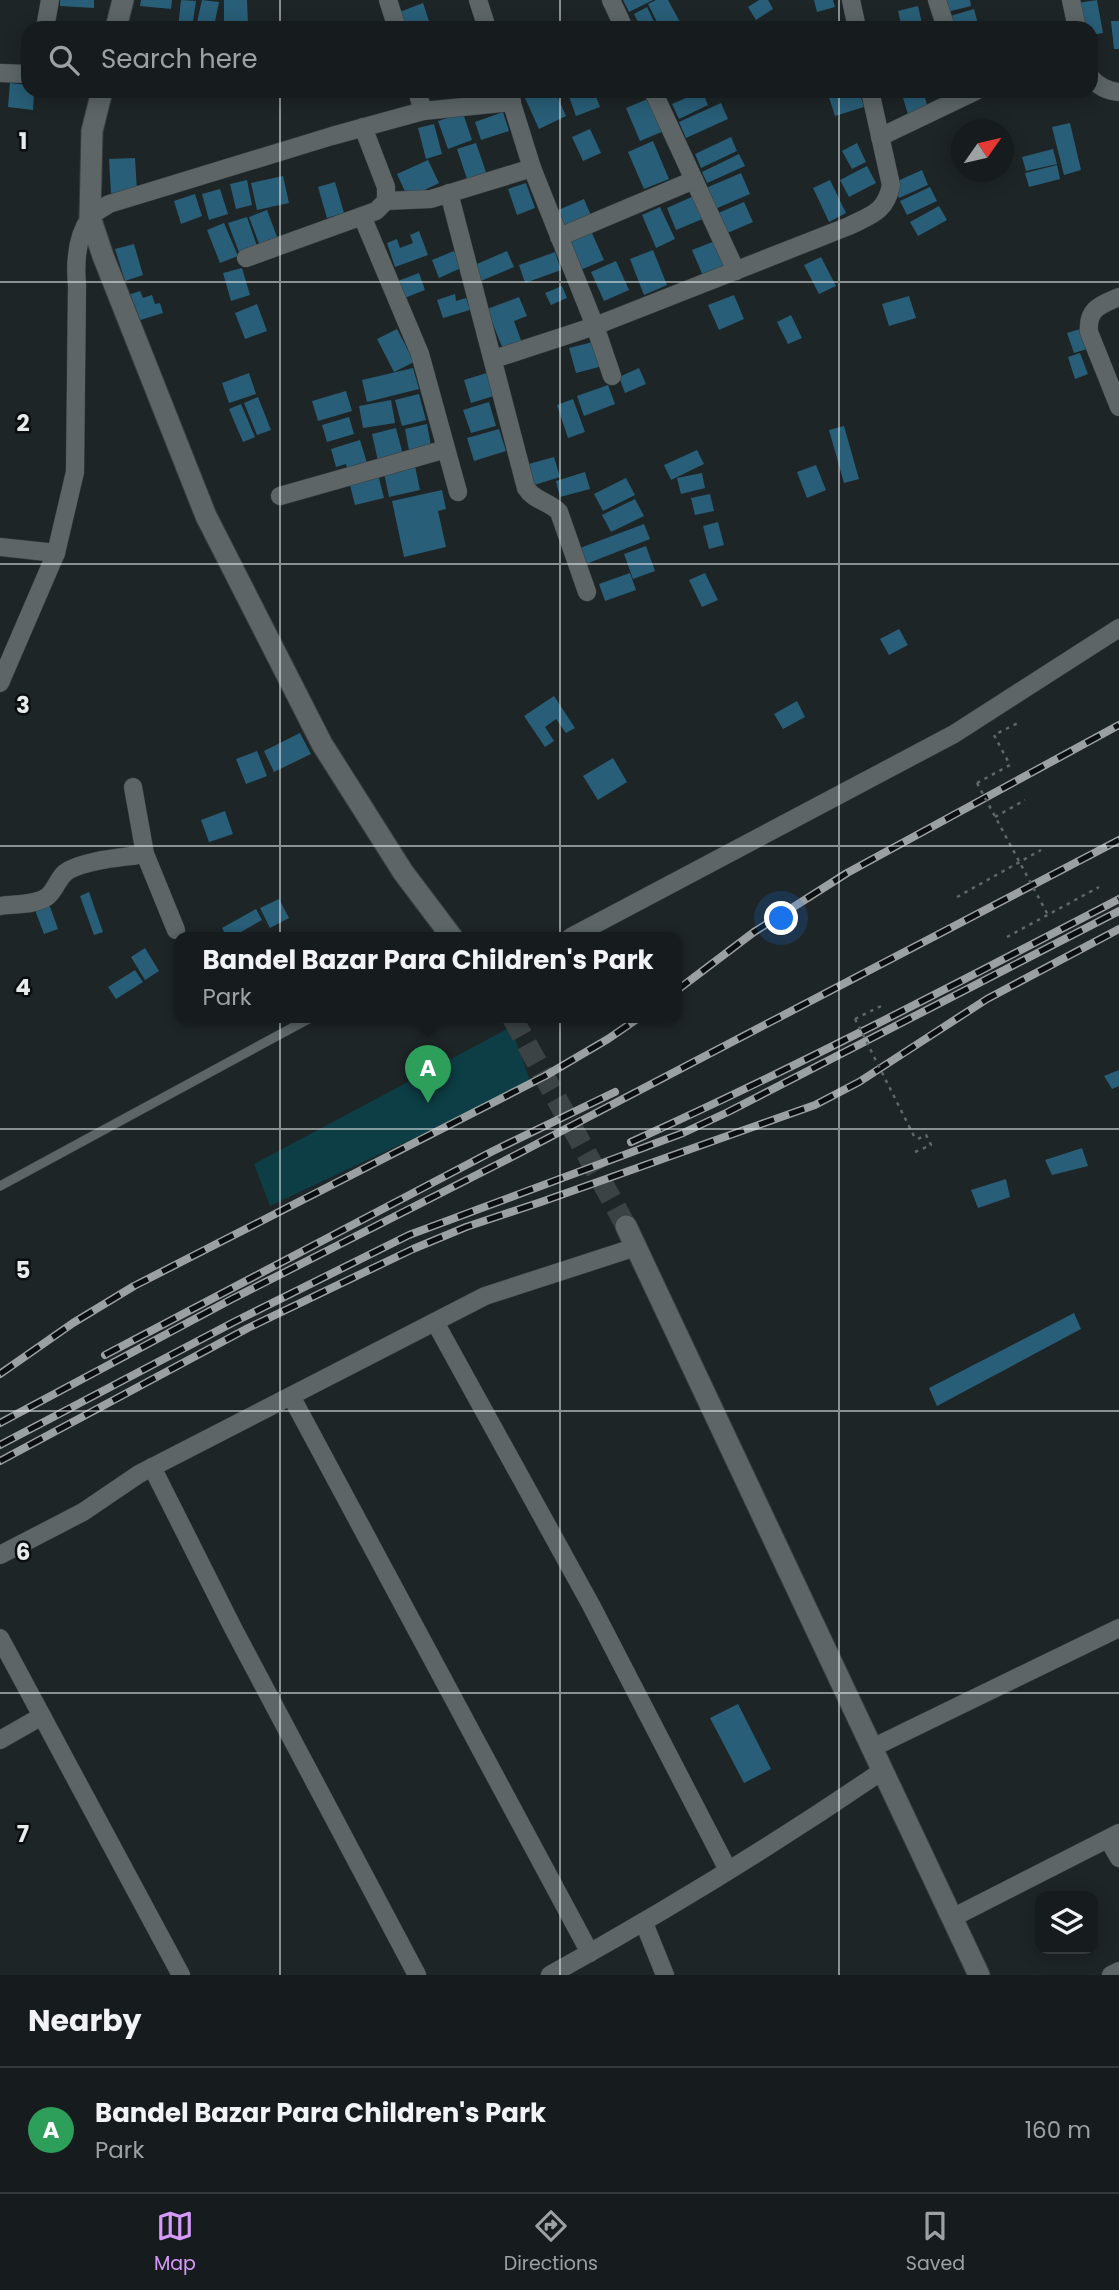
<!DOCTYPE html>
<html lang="en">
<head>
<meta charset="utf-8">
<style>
	:root { --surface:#161c1d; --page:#23292a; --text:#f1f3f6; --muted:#9ea1a4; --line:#353a3b; --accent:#d69bfa }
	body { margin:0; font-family:Poppins,sans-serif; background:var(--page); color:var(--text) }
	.controls { position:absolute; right:21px; bottom:21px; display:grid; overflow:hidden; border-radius:14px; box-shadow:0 4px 18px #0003 }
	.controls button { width:63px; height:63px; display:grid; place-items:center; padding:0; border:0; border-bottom:2px solid var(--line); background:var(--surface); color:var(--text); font:35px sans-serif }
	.compass { position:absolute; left:951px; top:119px; width:63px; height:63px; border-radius:50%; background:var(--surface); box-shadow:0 4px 18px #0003; rotate:56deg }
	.you { position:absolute; left:782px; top:919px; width:24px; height:24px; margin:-18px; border:5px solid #fff; border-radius:50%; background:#1a73e8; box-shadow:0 0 0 10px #1a73e833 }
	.badge { display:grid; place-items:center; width:46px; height:46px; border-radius:50%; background:var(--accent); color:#fff; font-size:23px; font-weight:700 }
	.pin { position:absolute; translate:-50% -58px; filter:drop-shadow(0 2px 4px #0008) }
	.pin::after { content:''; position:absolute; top:37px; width:24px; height:21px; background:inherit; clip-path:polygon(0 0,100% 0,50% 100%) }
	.popup { position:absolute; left:174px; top:932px; width:508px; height:91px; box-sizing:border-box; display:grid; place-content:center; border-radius:14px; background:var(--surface); filter:drop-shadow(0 2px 5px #0005); font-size:23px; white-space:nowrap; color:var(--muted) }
	.popup b { font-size:26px; color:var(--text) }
	.popup::after { content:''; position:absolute; left:50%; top:100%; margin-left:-14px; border:14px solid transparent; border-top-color:var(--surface) }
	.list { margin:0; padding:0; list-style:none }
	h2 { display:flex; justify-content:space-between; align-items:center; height:91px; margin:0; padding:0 28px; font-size:30px }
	h2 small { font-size:23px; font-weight:400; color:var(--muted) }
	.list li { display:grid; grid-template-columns:46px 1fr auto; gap:21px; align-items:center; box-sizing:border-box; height:126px; padding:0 28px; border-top:2px solid var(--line) }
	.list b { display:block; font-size:26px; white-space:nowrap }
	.list p { margin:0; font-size:23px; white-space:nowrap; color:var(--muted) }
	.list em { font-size:23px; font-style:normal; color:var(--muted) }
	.icon { flex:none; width:38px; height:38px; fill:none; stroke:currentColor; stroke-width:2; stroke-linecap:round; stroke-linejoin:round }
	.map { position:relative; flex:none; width:1119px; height:1975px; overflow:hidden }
	.search { position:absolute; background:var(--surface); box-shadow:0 4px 18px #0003; left:21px; right:21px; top:21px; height:77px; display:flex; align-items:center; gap:18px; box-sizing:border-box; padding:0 24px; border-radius:21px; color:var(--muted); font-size:26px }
	.sheet { height:217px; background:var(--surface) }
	nav { display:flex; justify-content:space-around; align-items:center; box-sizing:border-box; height:98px; border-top:2px solid var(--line); background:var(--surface); font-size:19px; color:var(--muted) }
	nav a { display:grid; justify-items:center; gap:4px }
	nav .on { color:var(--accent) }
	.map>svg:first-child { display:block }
	.green { fill:#0d3d45 }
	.building { fill:#285e77 }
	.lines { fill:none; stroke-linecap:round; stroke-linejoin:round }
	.tertiary-tunnel { stroke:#3c4345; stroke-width:21; stroke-dasharray:21 10; stroke-linecap:butt }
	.service-casing { stroke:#393f40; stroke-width:10 }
	.minor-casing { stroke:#393f40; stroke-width:19 }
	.tertiary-casing { stroke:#393f40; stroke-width:23 }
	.path { stroke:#606768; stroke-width:2.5; stroke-dasharray:3.5 5; stroke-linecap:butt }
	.service { stroke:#5d6567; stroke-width:9 }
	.minor { stroke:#5d6567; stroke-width:18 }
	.tertiary { stroke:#5d6567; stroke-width:21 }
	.rail-casing { stroke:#9ba1a2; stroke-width:8 }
	.rail { stroke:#0b0e0e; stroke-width:5; stroke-dasharray:16; stroke-linecap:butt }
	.path-bridge { stroke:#606768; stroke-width:2.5; stroke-dasharray:3.5 5; stroke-linecap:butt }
	.grid { fill:none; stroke:#e6ebec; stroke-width:2; stroke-opacity:0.55 }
	.grid-label { font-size:23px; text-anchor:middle; font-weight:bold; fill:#e6ebec; stroke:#0b0e0e; stroke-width:5; stroke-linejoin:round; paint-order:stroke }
</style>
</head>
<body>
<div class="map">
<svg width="1119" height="1975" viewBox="0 0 1119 1975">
	<rect width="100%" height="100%" fill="#1e2527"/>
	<path class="green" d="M511 1027 531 1083 270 1206 254 1164Z"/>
	<g class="building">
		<path d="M60 0H94V8L60 6Z"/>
		<path d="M141 0H172L171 9 140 6Z"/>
		<path d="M181 0 196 1 192 28H178Z"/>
		<path d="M202 0 219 2 214 26 197 22Z"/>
		<path d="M224 0H247L248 25H224Z"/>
		<path d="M623 0H653L629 12Z"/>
		<path d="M656 0H668L680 22 668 28H660L648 4Z"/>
		<path d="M759 0H768L773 9 756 20 748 7Z"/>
		<path d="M814 0H833L835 7 817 12Z"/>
		<path d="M943 0H970L971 6 947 12Z"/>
		<path d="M1097 0 1103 33 1091 35V28H1082L1077 3Z"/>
		<path d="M423 3 430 24 418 28H402L397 13Z"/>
		<path d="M918 6 923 28H902L898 11Z"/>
		<path d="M647 7 657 28H641L634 14Z"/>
		<path d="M974 9 979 28H950L947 17Z"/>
		<path d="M1111 21H1119V49H1114Z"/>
		<path d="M10 83 28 85V91H34L33 110 8 107Z"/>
		<path d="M542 91H555L566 116 539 129 525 98Z"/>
		<path d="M567 91H594L600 107 576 116Z"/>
		<path d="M702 91 708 105 679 119 672 104Z"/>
		<path d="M827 91H859L864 107 835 116Z"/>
		<path d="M901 91H923L929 112 909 118Z"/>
		<path d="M650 98 664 131 640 141 626 108Z"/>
		<path d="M721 103 728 119 686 138 679 122Z"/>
		<path d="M503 112 509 131 481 140 475 122Z"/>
		<path d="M463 113 472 140 448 149 438 121Z"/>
		<path d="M1070 123 1081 170 1064 175 1052 127Z"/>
		<path d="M434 124 442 154 426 159 418 128Z"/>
		<path d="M590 129 601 153 583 161 572 137Z"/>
		<path d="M731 137 737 151 701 168 695 154Z"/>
		<path d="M653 141 669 179 644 189 628 152Z"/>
		<path d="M476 143 487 175 468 182 457 149Z"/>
		<path d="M857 143 866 162 852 169 842 151Z"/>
		<path d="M1053 149 1057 164 1026 171 1022 157Z"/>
		<path d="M739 154 745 166 707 183 702 172Z"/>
		<path d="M135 158 137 191 111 193 109 159Z"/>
		<path d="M428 160 439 183 408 198 397 174Z"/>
		<path d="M1057 165 1060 179 1029 187 1025 173Z"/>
		<path d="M867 166 876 183 849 197 840 180Z"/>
		<path d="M922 170 928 185 899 198 893 183Z"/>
		<path d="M741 173 750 194 715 209 706 188Z"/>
		<path d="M283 176 289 203 257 210 251 183Z"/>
		<path d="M247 180 252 205 236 209 230 184Z"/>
		<path d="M830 180 846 213 829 222 813 188Z"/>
		<path d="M335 182 344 213 327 218 318 187Z"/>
		<path d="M526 183 535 208 517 215 508 189Z"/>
		<path d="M930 187 937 201 907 215 900 201Z"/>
		<path d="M220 189 228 214 209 220 202 194Z"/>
		<path d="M195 194 202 216 181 224 174 201Z"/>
		<path d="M696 195 705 218 676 230 667 208Z"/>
		<path d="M584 199 592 218 563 230 556 211Z"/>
		<path d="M744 202 753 222 725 234 716 214Z"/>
		<path d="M939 206 947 220 918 236 910 222Z"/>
		<path d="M660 207 675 239 656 248 642 215Z"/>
		<path d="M267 210 279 242 261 249 249 217Z"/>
		<path d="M247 217 258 249 240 255 228 223Z"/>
		<path d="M224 223 238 256 220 263 207 230Z"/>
		<path d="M419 231 428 255 395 267 387 243 397 239 400 248 413 243 410 235Z"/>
		<path d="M591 231 604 260 578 271 565 243Z"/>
		<path d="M715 241 728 273 706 283 692 250Z"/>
		<path d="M134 244 143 275 125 281 115 249Z"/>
		<path d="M653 250 667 285 644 295 630 259Z"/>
		<path d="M454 251 461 268 439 278 432 260Z"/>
		<path d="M507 251 514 267 476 283 470 267Z"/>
		<path d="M555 252 561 270 525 283 519 265Z"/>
		<path d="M821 257 836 286 819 294 804 265Z"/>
		<path d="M616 261 629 290 604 301 591 272Z"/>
		<path d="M242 268 250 295 231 301 223 273Z"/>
		<path d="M419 273 425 290 402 299 395 282Z"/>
		<path d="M562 286 567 298 551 305 545 293Z"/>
		<path d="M140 291 143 298 152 295 155 304 160 303 163 313 137 321 128 295Z"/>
		<path d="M455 294 456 301 466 298 470 310 443 318 437 300Z"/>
		<path d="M734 295 744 319 719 330 708 305Z"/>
		<path d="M909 296 916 318 889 326 882 304Z"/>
		<path d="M519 297 527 316 514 321 523 346 504 352 487 309Z"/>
		<path d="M257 304 267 331 245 339 235 313Z"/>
		<path d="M791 315 802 338 788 344 777 322Z"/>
		<path d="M397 329 414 362 394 372 377 339Z"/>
		<path d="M1080 329 1087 349 1074 353 1067 333Z"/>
		<path d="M593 342 599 367 576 373 569 348Z"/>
		<path d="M1080 353 1088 374 1075 379 1068 357Z"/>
		<path d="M413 368 419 389 367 402 362 380Z"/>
		<path d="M639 368 646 384 625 393 619 377Z"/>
		<path d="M490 372 497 395 471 403 464 380Z"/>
		<path d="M249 373 256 394 229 403 222 383Z"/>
		<path d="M608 385 615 404 584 416 577 396Z"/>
		<path d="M346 391 352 411 318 421 312 401Z"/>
		<path d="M419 394 426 420 402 426 395 400Z"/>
		<path d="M258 397 271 430 257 435 244 403Z"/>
		<path d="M573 399 585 432 568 438 557 405Z"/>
		<path d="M391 400 395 423 363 428 359 406Z"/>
		<path d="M489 402 496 426 471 433 463 410Z"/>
		<path d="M241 404 255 437 243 442 229 409Z"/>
		<path d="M349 417 354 434 327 442 322 425Z"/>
		<path d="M427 424 432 452 410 456 405 429Z"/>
		<path d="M844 426 859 479 844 483 829 430Z"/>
		<path d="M396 428 403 455 378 461 372 434Z"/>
		<path d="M499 429 506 451 474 461 467 438Z"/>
		<path d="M360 440 367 463 347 469 346 464 336 467 331 449Z"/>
		<path d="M697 450 704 464 671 480 664 465Z"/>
		<path d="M554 457 560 477 531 486 525 465Z"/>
		<path d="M816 465 826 490 807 498 797 472Z"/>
		<path d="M415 466 420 490 389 497 384 473Z"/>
		<path d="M585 472 590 489 560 497 556 481Z"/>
		<path d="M702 473 705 488 681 494 677 478Z"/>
		<path d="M378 474 384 498 355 505 349 481Z"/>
		<path d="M626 478 635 495 603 511 594 494Z"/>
		<path d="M442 490 446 509 438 511 446 547 404 557 392 501Z"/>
		<path d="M710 494 714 511 695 515 691 498Z"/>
		<path d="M635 499 644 516 611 532 602 515Z"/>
		<path d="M718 522 724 545 709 549 703 526Z"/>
		<path d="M644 524 650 539 586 564 580 548Z"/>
		<path d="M646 546 655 571 633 579 624 554Z"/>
		<path d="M630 573 636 590 605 601 599 584Z"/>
		<path d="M705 573 718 600 702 607 689 580Z"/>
		<path d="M899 629 908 645 889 655 880 639Z"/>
		<path d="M554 696 575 728 566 733 556 719 545 727 554 741 545 747 524 716Z"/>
		<path d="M797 701 805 717 783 729 774 714Z"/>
		<path d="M300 733 311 754 274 772 264 751Z"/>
		<path d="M257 751 267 776 246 784 236 759Z"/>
		<path d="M613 758 627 782 598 800 583 776Z"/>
		<path d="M225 811 233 834 209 842 201 820Z"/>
		<path d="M89 892 103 932 94 935 80 896Z"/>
		<path d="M279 899 289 918 270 928 260 908Z"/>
		<path d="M49 904 58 929 44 934 35 910Z"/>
		<path d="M256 909 262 920 232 937H227L222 928Z"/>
		<path d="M145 948 159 971 145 980 131 957Z"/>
		<path d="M135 970 143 982 116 999 108 987Z"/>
		<path d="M1119 1070V1086L1112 1089 1104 1076Z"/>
		<path d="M1082 1148 1088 1166 1052 1175 1045 1160Z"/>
		<path d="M1006 1179 1010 1197 978 1208 971 1190Z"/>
		<path d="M1074 1313 1081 1329 937 1406 929 1388Z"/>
		<path d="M738 1704 771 1769 744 1783 710 1718Z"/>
	</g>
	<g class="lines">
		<path class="tertiary-tunnel" d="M512 1017 626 1226"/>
		<defs>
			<path id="service" d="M0 1186 312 1017"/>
			<g id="minor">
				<path d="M388 0 397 28"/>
				<path d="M478 0 487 28"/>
				<path d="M611 0 624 28"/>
				<path d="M851 0 857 28"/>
				<path d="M937 0 946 28"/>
				<path d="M1071 0 1077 28"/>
				<path d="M45 28 50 0"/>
				<path d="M0 73 28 74"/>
				<path d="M1091 78C1098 86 1108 91 1119 92"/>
				<path d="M417 91 423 111"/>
				<path d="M508 91 532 168 595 326 612 376"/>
				<path d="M653 91 736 271"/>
				<path d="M880 137 976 91"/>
				<path d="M449 193 526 488C534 501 549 501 559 512L587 592"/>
				<path d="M386 201 431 199 532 168"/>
				<path d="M362 216 420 354 458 492"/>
				<path d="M559 237 694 180"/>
				<path d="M246 258 376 211 386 201V187L363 127"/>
				<path d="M1119 297C1100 305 1087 309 1089 332L1119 407"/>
				<path d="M494 359 595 326 849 226C871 215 886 212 891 185L870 91"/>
				<path d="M280 496 446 449"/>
				<path d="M0 547 56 553"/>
				<path d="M0 683 56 553 75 472 77 286C75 263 76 237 90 218 94 212 103 208 109 204L332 136 423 111 512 102"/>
				<path d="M133 787 145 854 176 930"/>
				<path d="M0 906C14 904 38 905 48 896 57 888 58 876 69 870 91 859 121 858 145 854"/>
				<path d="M571 937 954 734 1119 628"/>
				<path d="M435 1322 591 1605 728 1870"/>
				<path d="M291 1396 590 1953"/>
				<path d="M152 1467 233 1628 417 1975"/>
				<path d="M0 1555 83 1512 139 1474 485 1296 636 1247"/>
				<path d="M0 1638 181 1975"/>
				<path d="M0 1740 42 1716"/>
				<path d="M872 1748 1119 1628"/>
				<path d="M1108 1839 1119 1858"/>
				<path d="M952 1918 1119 1833"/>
				<path d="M644 1923 665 1975"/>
				<path d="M550 1975C664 1912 775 1844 882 1771"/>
				<path d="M1111 1975 1119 1971"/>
			</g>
			<g id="tertiary">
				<path d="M116 28 123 0"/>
				<path d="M102 91 92 131 90 217 103 256 206 516 322 744 403 872 452 937"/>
				<path d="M626 1226 979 1975"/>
			</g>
		</defs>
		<use href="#service" class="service-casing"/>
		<use href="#minor" class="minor-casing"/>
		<use href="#tertiary" class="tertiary-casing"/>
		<g class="path">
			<path d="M977 783 1010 765 994 735 1020 722"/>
			<path d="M995 817 1025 800"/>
			<path d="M957 897 1041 850"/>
			<path d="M1007 937 1099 887"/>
			<path d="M855 1019 881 1006"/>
			<path d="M915 1152 931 1145 926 1135 916 1140"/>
		</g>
		<use href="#service" class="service"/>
		<use href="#minor" class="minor"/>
		<use href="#tertiary" class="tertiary"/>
		<defs>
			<g id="rail">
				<path d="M676 991 754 932 847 873 1119 725"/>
				<path d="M631 1142C797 1067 958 983 1119 899"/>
				<path d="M105 1355 493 1151 615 1092"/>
				<path d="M0 1374 73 1323 134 1286 545 1076 608 1039 640 1017"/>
				<path d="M0 1423 232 1299 504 1161 1119 840"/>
				<path d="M0 1445 234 1322 409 1235 683 1133 728 1112 1119 911"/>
				<path d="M0 1461 248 1328 413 1249 466 1227 541 1202 815 1105 859 1082 987 999 1119 929"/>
			</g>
		</defs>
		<use href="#rail" class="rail-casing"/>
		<use href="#rail" class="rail"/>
		<g class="path-bridge">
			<path d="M977 783 1048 915"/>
			<path d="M855 1019 916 1140"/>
		</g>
	</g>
	<path class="grid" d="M280 0V28M560 0V28M839 0V28M280 91V1975M560 91V1975M839 91V1975M0 282H1119M0 564H1119M0 846H1119M0 1129H1119M0 1411H1119M0 1693H1119"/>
	<g class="grid-label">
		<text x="23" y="149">1</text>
		<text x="23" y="431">2</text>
		<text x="23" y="713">3</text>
		<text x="23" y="995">4</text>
		<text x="23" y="1278">5</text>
		<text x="23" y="1560">6</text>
		<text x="23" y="1842">7</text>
	</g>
</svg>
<div class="controls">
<button><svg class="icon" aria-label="layers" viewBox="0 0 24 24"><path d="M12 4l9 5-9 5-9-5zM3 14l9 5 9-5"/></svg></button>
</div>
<svg class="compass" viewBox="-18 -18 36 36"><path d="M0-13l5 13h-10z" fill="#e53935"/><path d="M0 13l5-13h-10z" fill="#9ea1a4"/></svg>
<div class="you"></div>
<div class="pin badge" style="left:428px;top:1103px;background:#2e9e5b">A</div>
<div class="popup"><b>Bandel Bazar Para Children's Park</b>Park</div>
<div class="search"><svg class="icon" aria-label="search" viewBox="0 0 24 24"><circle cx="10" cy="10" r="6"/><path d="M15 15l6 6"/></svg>Search here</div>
</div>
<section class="sheet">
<h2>Nearby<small></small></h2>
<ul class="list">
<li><span class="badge" style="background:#2e9e5b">A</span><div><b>Bandel Bazar Para Children's Park</b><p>Park</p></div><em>160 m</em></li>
</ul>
</section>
<nav>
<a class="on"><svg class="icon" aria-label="map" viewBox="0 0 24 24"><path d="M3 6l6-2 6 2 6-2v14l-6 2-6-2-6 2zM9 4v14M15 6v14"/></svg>Map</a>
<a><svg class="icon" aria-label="directions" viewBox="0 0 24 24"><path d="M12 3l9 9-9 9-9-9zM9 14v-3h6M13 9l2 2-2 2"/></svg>Directions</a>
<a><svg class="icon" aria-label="saved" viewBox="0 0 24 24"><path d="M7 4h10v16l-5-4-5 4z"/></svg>Saved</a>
</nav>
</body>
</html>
